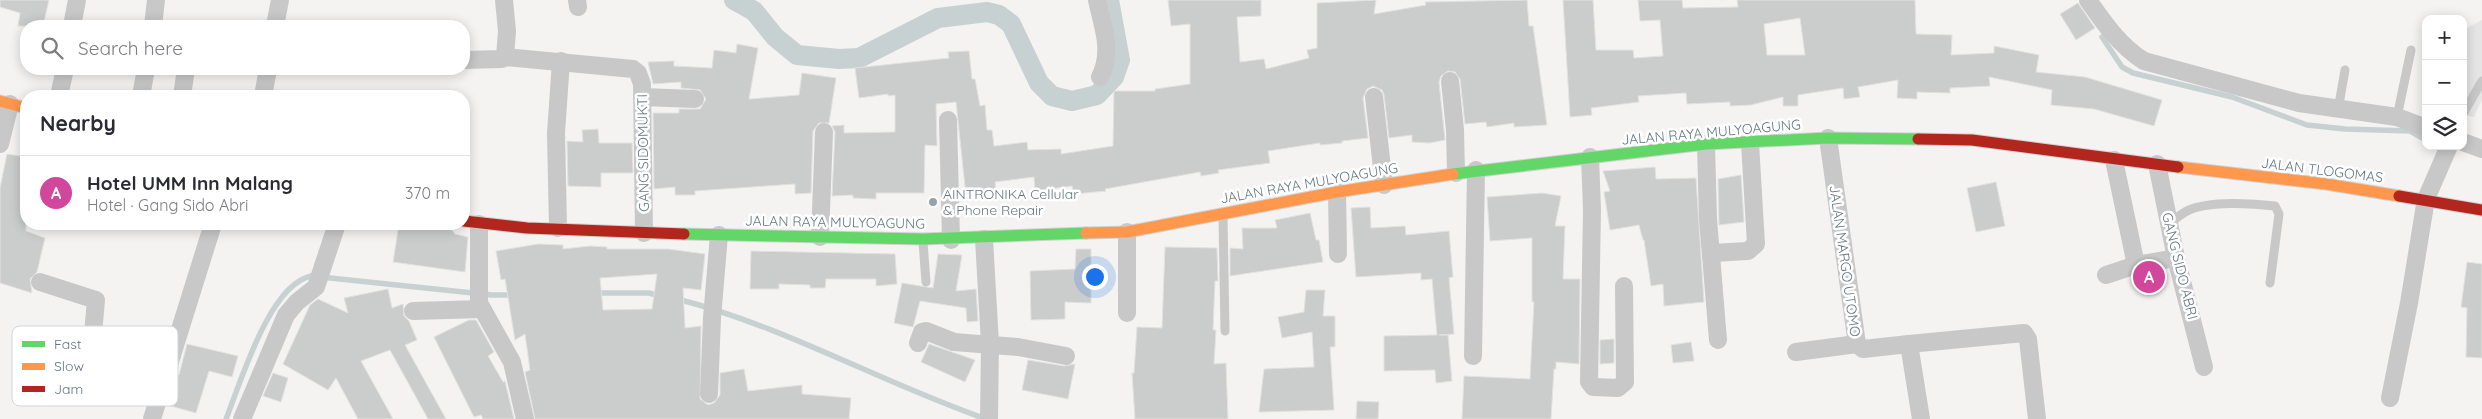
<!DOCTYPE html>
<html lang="en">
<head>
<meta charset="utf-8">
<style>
	:root { --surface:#fff; --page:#f2f2f3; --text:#2b2b33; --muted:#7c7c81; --line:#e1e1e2; --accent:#5b6168 }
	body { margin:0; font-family:Quicksand,sans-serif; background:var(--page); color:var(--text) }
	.controls { position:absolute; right:15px; top:15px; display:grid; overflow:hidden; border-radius:10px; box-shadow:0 2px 12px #0003 }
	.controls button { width:45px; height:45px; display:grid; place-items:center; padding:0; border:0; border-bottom:1px solid var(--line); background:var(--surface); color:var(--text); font:25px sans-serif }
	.you { position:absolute; left:1094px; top:276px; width:18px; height:18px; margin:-12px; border:4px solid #fff; border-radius:50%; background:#1a73e8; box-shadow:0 0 0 8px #1a73e833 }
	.badge { display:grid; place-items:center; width:32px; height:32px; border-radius:50%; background:var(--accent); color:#fff; font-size:16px; font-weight:700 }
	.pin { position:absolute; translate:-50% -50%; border:2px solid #fff; box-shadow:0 1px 5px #0006 }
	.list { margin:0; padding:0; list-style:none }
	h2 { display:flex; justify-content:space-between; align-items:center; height:65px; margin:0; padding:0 20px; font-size:21px }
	h2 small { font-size:16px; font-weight:400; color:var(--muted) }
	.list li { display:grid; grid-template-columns:32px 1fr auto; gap:15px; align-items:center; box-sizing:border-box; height:75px; padding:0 20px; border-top:1px solid var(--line) }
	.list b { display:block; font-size:19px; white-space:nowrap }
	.list p { margin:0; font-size:16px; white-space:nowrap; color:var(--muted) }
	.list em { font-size:16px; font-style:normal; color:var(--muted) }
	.icon { flex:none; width:28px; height:28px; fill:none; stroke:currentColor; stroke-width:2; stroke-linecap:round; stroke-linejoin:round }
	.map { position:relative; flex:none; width:2482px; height:419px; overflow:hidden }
	.search { position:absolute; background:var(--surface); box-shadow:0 2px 12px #0003; left:20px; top:20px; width:450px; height:55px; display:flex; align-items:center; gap:12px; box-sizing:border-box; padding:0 18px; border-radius:20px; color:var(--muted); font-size:19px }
	.panel { position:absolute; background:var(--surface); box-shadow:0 2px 12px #0003; left:20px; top:90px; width:450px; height:140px; border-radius:20px }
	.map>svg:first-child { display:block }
	.built { fill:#e4e5e4 }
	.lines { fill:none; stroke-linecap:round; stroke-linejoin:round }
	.stream { stroke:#c7d1d2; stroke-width:5.5 }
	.canal { stroke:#c7d1d2; stroke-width:20 }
	.building { fill:#cbcccc; stroke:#e3e2e1; fill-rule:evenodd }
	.fast-casing { stroke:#d1d1d1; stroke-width:13 }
	.slow-casing { stroke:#d1d1d1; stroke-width:13 }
	.jam-casing { stroke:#d1d1d1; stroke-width:13 }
	.lane { stroke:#c8c8c9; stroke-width:9 }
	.street { stroke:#c8c8c9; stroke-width:18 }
	.fast { stroke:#63d668; stroke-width:11 }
	.slow { stroke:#ff974d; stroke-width:11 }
	.jam { stroke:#b3261e; stroke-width:11 }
	.poi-dot { fill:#96a2a9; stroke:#fff; stroke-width:2 }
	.labels { text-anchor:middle; stroke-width:5; stroke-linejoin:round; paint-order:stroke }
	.street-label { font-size:14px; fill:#637782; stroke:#fff }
	.poi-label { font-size:14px; fill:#637782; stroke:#fff; text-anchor:start }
	.key { fill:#fff; stroke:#d0d6da; stroke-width:1 }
	.key-label { font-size:14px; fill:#637782 }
</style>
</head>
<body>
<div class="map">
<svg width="2482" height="419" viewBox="0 0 2482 419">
	<rect width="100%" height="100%" fill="#f4f3f1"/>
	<path class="built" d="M2482 20V99L2474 117 2463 115V34L2467 28Z"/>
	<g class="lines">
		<g class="stream">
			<path d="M2102 37 2122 67 2133 73 2232 97 2307 125 2345 129 2410 131 2426 140"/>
			<path d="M595 293H649L660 296"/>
			<path d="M677 299C784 326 882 383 986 419"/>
			<path d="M226 419C241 382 269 285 311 276L492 295H513"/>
		</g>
		<path class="canal" d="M734 0 754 11 775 37 797 55 839 59 859 58 938 18 987 12 999 15 1011 24 1039 83 1052 96 1072 101 1097 95 1114 77 1120 60 1109 0"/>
	</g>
	<g class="building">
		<path d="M0 0H49L43 26H18L20 13 0 7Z"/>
		<path d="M1168 0H1261V16L1237 17 1240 62 1264 59 1266 69 1309 58 1307 50 1317 48V3L1376 0 1374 14 1426 5 1425 2 1527 0 1529 26H1533L1547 125 1514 127V123L1487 127 1486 122 1465 124 1460 79 1455 72 1448 71 1441 76 1439 82 1445 140 1430 143 1412 142V135L1389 138 1384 95 1382 90 1373 86 1367 89 1363 98 1368 138 1342 141V143L1320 145V143L1268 151 1270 163 1218 170 1219 173 1201 176 1200 172 1105 189 1106 191 1074 194 1072 186 1035 191 1034 177 995 182 996 192 966 196 956 102 936 104 937 146 925 145 924 193H876V199L853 198V195L832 196 835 132 832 126 844 125V133L895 132V95L888 96V94L859 98 855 68 949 58 948 52 969 51 972 79H975L980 106 985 105 987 130H992L994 146 1027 142 1028 150 1061 149V154L1113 146 1114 91H1155V89L1190 84V24L1171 26Z"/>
		<path d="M1563 0H1593L1596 50H1633L1634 58 1663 56 1660 20 1640 21 1638 0H1682L1683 8 1738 7 1737 0H1915L1916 34 1952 35 1951 55 1994 53V46L2039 55 2036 72 2085 77 2162 100 2154 126 2094 109 2051 105 2052 90 1989 77 1990 86 1950 88V93L1917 92V99L1897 98 1898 80 1858 87 1860 97 1844 99 1843 88 1798 95V106H1783V97L1751 105 1730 106V102L1687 104 1686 93 1638 96 1639 102 1591 108 1592 115 1570 117ZM1800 18 1805 55H1767L1764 24Z"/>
		<path d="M2078 3 2095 28 2076 40 2060 14Z"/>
		<path d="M737 44 758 48 749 99 799 95 802 73 836 78 829 123H819L813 131 811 193 795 194V184L695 191V195H675V187L654 189 653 113H679V109H700L706 99 700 90 681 88V82L653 84 648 62 674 61V66L712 68 714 50 736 53Z"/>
		<path d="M598 129 599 143H632L633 173H601V187L568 186 567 141 583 142 582 130Z"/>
		<path d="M7 154 26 157V231L45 238 37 272 30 279 32 293 0 283V188Z"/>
		<path d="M1655 167 1656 179 1696 178 1704 302 1664 306 1663 284 1651 286 1644 240H1643L1639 225 1610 230 1604 192 1610 191 1603 171Z"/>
		<path d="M1741 175 1744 222 1719 225 1718 179Z"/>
		<path d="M1996 182 2005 226 1976 232 1967 188Z"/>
		<path d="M1542 193 1561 196 1555 226H1565L1563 279H1580L1579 364 1556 362V369H1554L1551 419H1462L1464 376 1530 379 1534 302H1532V238L1490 241 1487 197Z"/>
		<path d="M1370 207 1371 228 1405 226 1406 235 1449 231 1453 277 1449 278 1454 334 1439 335H1448L1452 381 1436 383 1435 370 1384 371V336L1437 335 1432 279 1421 280V273L1356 277 1351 208Z"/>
		<path d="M1310 213 1316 240H1319L1323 262 1230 276V248L1243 249 1242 228H1277L1275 220Z"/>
		<path d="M399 224 452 230 455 234 468 237 465 272 393 262Z"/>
		<path d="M538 244 563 245V249L590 246 607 247V249H668L705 254 701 290 683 288 685 328 701 326 700 399 708 405 714 403 720 395V373L744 369 748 391 802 385V394L851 398 849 419H535L525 372 530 370 525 334 515 340 505 279 501 280 496 251ZM657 274 652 309 603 310 600 278Z"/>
		<path d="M1165 247 1217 248 1218 281H1215L1213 330H1216L1214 364 1226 363 1228 419H1135L1132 373H1134L1137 327 1162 328Z"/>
		<path d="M1076 249H1091V303L1065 302V319L1031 320 1030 271 1075 269Z"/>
		<path d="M751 251 895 254 897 284 876 286V279H826L825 288H810V285L779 284V289H750Z"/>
		<path d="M938 254 962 255 956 291 976 289 978 321 967 322 966 308 920 301 913 327 894 323 902 283 933 288Z"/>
		<path d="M2467 262 2482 264V358L2466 357 2467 308 2461 307Z"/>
		<path d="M388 289 392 308 403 304 404 316 409 321 417 340 405 345 446 419H428L390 350 361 361 393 419H358L336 378 328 390 283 364 310 305 318 299 348 313 344 298Z"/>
		<path d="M1306 290H1325L1323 316H1335V347H1330L1334 410 1259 412 1264 369 1314 367 1312 332 1282 338 1278 317 1304 312Z"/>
		<path d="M469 320H476L494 352 488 356 503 382 505 381 514 419H483L481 415 474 417 434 337Z"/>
		<path d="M1614 339V363L1600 364V340Z"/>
		<path d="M1691 342 1694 361 1673 363 1671 345Z"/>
		<path d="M187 344 238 356 232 377 209 371 196 413 167 405 177 374 179 375Z"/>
		<path d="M929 344 975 360 965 382 921 362Z"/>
		<path d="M1028 360 1064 366 1075 364 1068 399 1022 390Z"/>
		<path d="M273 373 288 378 281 402 263 396Z"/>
		<path d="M1357 401 1379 402 1378 419H1356Z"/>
	</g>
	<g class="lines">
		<defs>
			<g id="fast">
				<path d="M1453 174 1706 144 1828 138 1918 139"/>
				<path d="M684 234 923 239 1086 233"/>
			</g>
			<g id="slow">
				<path d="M0 101 26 108"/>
				<path d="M2178 167 2326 184 2399 196"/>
				<path d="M1086 233 1127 232 1337 192 1453 174"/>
			</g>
			<g id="jam">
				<path d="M1918 139 1972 140 2178 167"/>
				<path d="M2399 196 2482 210"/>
				<path d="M464 221 527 228 684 234"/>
			</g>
		</defs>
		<use href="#fast" class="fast-casing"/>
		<use href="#slow" class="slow-casing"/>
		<use href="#jam" class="jam-casing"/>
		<g class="lane">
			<path d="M2338 110 2345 70"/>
			<path d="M2463 114 2482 81"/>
			<path d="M2397 117 2411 50"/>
			<path d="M1223 217 1225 331"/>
			<path d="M2169 224C2175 219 2182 213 2189 210 2210 201 2251 203 2275 206L2279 214 2270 283"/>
			<path d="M923 242 926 282"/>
		</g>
		<g class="street">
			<path d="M504 0 507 31 505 57"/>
			<path d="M577 0 578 7"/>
			<path d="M1097 0C1103 28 1113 51 1100 77"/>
			<path d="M2088 0C2104 23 2120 46 2144 61L2299 103 2397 117 2426 128"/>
			<path d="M72 26 77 0"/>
			<path d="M153 26 156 0"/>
			<path d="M275 26 280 0"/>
			<path d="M464 60 502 59 505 57 633 69 638 73 642 84 644 233"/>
			<path d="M1450 81 1455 130 1456 173"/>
			<path d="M59 96 65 69"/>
			<path d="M141 96 146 69"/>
			<path d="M182 96 186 69"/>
			<path d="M263 96 268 69"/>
			<path d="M642 97 695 99"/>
			<path d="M1374 97 1384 185"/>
			<path d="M948 120 951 240"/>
			<path d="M1828 138 1857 344 1863 349 1909 344 1921 419"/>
			<path d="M2463 142 2482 149"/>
			<path d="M0 144 10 104"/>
			<path d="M1706 144 1708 219 1718 340"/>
			<path d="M1590 157 1592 210 1589 382 1593 387 1618 388 1625 382 1624 286"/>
			<path d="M2114 160 2136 265"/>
			<path d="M2157 164 2176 258 2204 367"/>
			<path d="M1337 192 1338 254"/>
			<path d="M479 224V303L512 362 525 419"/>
			<path d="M558 228 556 133 561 61"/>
			<path d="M820 237 824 132"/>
			<path d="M984 239 990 344 989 419"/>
			<path d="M1712 253 1748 251 1756 244 1750 143"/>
			<path d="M2106 275 2136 265 2176 258"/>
			<path d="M40 282 96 300 93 334 95 337 172 356"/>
			<path d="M413 311 482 309"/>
			<path d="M1127 313V232"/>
			<path d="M918 343 922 332 926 331 954 342 1018 347 1066 356"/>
			<path d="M1909 344 2024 333 2028 339 2037 419"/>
			<path d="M1796 352 1857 344"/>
			<path d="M1473 356 1476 170"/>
			<path d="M709 394 712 318 719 235"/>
			<path d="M2390 398 2409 303 2426 199 2449 146"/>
			<path d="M152 419 213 224"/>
			<path d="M242 419 286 315 297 302 316 287 337 224"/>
		</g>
		<use href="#fast" class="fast"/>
		<use href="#slow" class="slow"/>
		<use href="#jam" class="jam"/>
	</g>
	<circle class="poi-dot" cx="933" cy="202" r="5"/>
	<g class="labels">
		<g class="street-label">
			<text transform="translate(1711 132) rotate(-5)" y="5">JALAN RAYA MULYOAGUNG</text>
			<text transform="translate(643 153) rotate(-91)" y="5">GANG SIDOMUKTI</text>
			<text transform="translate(2322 170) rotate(7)" y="5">JALAN TLOGOMAS</text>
			<text transform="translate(1309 183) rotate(-10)" y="5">JALAN RAYA MULYOAGUNG</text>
			<text transform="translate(835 222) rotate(1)" y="5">JALAN RAYA MULYOAGUNG</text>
			<text transform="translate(1845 261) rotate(82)" y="5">JALAN MARGO UTOMO</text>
			<text transform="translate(2180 266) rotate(76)" y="5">GANG SIDO ABRI</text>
		</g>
		<g class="poi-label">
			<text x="943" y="199">AINTRONIKA Cellular<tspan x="943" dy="16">&amp; Phone Repair</tspan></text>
		</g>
	</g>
	<rect x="12" y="326" width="166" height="80" rx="8" class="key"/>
	<rect x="22" y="341" width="23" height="6" fill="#63d668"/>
	<rect x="22" y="363" width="23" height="7" fill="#ff974d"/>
	<rect x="22" y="386" width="23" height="6" fill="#b3261e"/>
	<g class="key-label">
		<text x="54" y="349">Fast</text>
		<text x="54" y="371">Slow</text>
		<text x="54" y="394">Jam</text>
	</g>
</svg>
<div class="controls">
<button>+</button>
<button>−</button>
<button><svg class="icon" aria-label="layers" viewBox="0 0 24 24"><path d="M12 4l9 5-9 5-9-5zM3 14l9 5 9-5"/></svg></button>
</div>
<div class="you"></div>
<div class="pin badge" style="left:2149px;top:277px;background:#d1479c">A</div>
<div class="search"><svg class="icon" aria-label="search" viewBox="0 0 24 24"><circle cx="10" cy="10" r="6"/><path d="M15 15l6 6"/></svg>Search here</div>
<section class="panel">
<h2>Nearby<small></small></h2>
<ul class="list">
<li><span class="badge" style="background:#d1479c">A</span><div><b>Hotel UMM Inn Malang</b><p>Hotel · Gang Sido Abri</p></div><em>370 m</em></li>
</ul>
</section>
</div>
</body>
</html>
